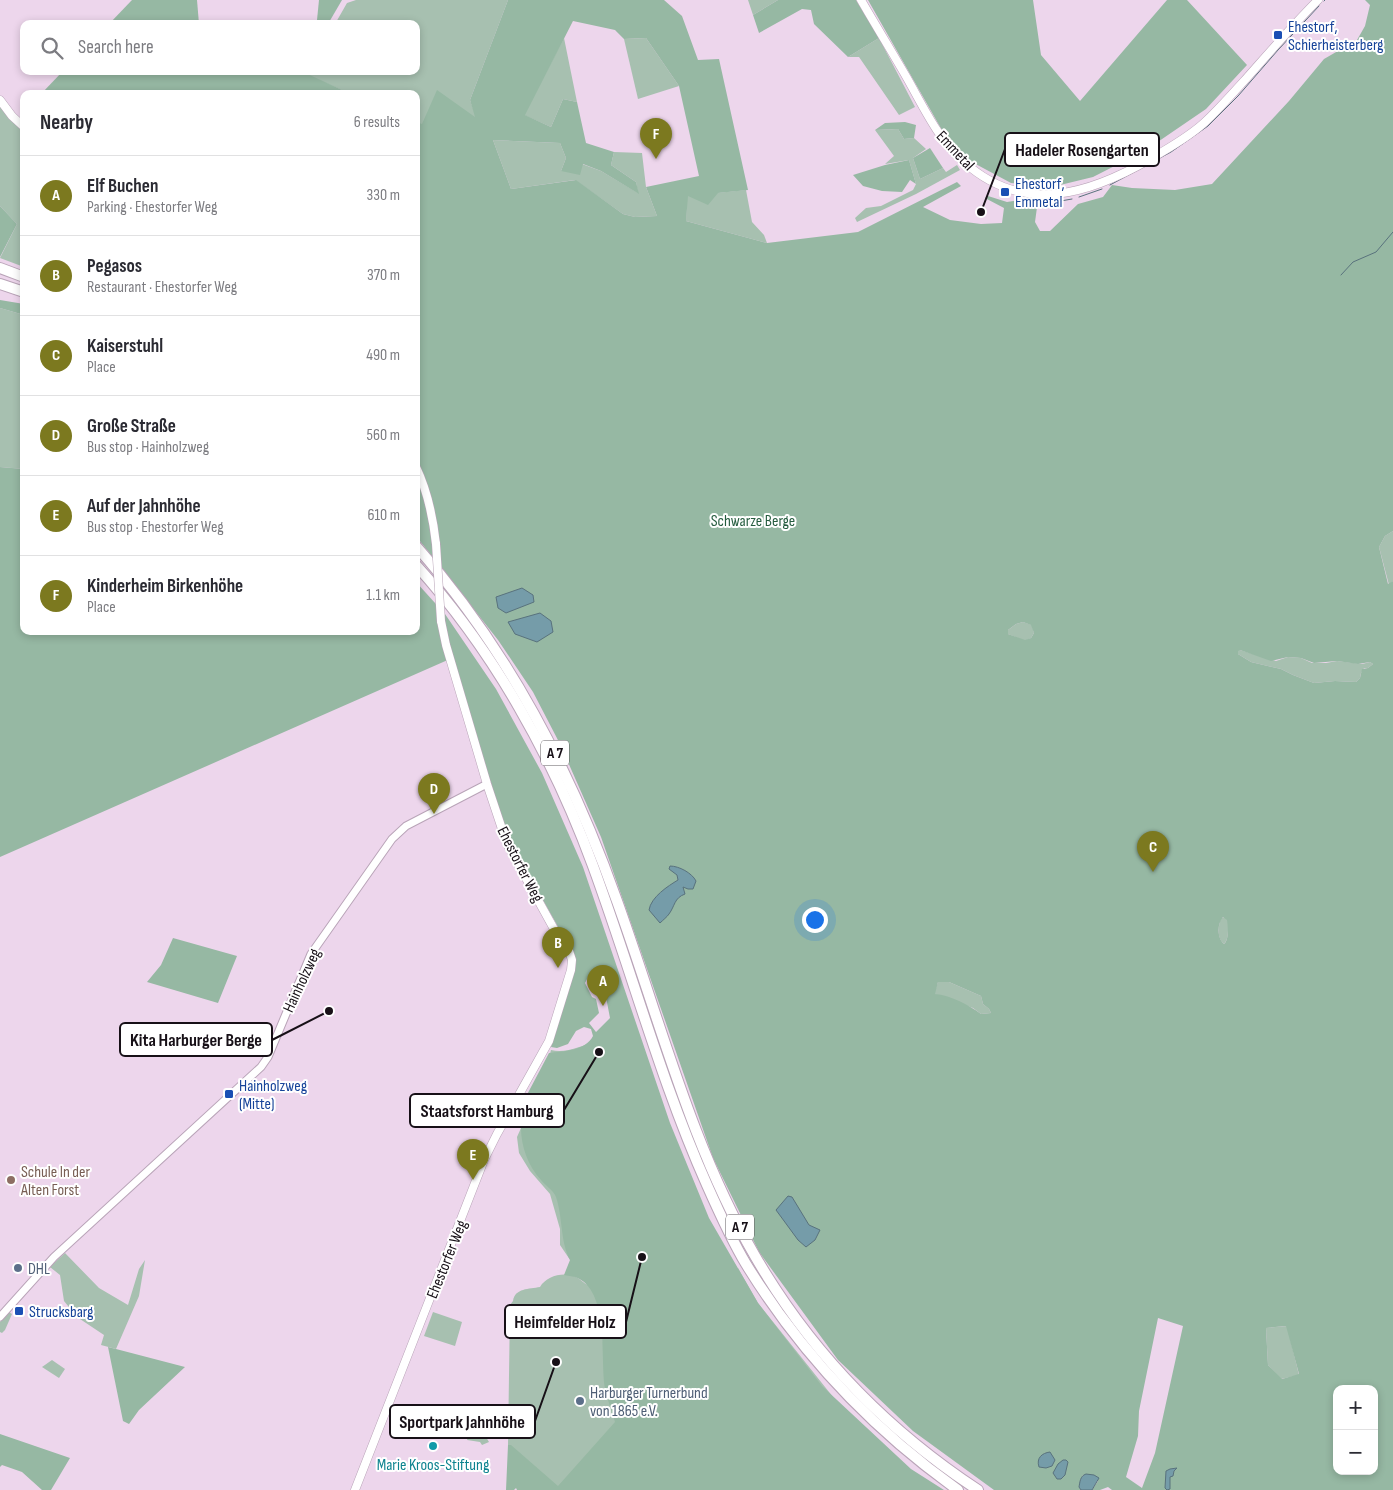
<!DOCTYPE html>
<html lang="en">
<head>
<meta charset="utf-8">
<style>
	:root { --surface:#fff; --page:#f7f7f7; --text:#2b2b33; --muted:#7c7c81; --line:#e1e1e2; --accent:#7c791f }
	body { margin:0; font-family:"Sofia Sans Condensed",sans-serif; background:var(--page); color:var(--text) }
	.controls { position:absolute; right:15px; bottom:15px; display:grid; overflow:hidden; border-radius:10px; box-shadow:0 2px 8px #0003 }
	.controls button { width:45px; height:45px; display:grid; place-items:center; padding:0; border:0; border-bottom:1px solid var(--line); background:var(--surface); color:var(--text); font:25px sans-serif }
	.you { position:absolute; left:814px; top:919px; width:18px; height:18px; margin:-12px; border:4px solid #fff; border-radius:50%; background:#1a73e8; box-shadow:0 0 0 8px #1a73e833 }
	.badge { display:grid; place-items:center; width:32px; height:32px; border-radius:50%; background:var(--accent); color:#fff; font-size:16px; font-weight:700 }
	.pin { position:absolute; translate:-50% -41px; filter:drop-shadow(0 1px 2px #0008) }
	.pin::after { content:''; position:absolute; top:26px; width:18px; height:15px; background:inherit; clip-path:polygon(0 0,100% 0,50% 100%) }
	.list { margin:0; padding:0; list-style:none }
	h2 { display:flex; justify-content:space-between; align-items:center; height:65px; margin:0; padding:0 20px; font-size:21px }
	h2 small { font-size:16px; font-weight:400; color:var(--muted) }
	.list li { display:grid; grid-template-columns:32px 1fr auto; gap:15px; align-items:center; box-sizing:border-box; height:80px; padding:0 20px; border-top:1px solid var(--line) }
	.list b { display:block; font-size:19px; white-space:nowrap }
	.list p { margin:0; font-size:16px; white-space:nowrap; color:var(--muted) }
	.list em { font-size:16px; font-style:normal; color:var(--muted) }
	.icon { flex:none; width:28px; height:28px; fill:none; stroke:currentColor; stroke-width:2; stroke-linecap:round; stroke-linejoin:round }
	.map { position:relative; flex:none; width:1393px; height:1490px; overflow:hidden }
	.search { position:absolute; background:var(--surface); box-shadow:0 2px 8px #0003; left:20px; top:20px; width:400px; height:55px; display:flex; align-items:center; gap:12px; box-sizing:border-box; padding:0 18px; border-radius:10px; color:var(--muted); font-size:19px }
	.panel { position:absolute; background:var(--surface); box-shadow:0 2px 8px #0003; left:20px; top:90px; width:400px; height:545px; border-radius:10px }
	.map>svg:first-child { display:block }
	.green { fill:#a7c0b0; fill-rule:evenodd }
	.forest { fill:#96b8a3; fill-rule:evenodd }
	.water { fill:#759ca9; stroke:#59727d }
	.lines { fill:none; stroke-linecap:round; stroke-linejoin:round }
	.stream { stroke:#59727d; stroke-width:1 }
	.tertiary-casing { stroke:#b9a4b8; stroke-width:9 }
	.secondary-casing { stroke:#b9a4b8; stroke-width:9 }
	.motorway-casing { stroke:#b9a4b8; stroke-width:12 }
	.tertiary { stroke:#fff; stroke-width:7 }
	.secondary { stroke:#fff; stroke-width:8 }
	.motorway { stroke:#fff; stroke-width:10 }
	.secondary-bridge-casing { stroke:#b9a4b8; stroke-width:9; stroke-linecap:butt }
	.secondary-bridge { stroke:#fff; stroke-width:8 }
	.transit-dot { fill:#1a4fb4; stroke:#fff; stroke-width:2 }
	.education-dot { fill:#8d6e63; stroke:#fff; stroke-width:2 }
	.service-dot { fill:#5c6f8a; stroke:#fff; stroke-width:2 }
	.culture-dot { fill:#0f9aa8; stroke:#fff; stroke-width:2 }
	.labels { text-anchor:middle; stroke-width:4; stroke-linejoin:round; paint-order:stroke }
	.shield { fill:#fff; stroke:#5d585d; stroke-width:1 }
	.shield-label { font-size:15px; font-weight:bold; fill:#171017 }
	.transit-label { font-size:16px; fill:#164399; stroke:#fff; text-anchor:start }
	.street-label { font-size:16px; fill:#171017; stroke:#fff }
	.park-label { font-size:16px; fill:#255c3f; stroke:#fff }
	.education-label { font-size:16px; fill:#785e54; stroke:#fff; text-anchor:start }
	.service-label { font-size:16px; fill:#4e5e75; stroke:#fff; text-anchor:start }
	.culture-label { font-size:16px; fill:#0d838f; stroke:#fff }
	.leader { fill:none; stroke:#171017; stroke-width:2 }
	.callout-dot { fill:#171017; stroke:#fff; stroke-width:2 }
	.callout { fill:#fff; stroke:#171017; stroke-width:2 }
	.callout-label { font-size:18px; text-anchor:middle; font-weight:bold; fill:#171017 }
</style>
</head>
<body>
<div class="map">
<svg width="1393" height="1490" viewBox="0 0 1393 1490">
	<rect width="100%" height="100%" fill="#edd6ec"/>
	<g class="green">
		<path d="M356 0H508L470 100 476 117 422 125 416 122V94H351L305 74 307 71H416V24H335L347 3Z"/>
		<path d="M748 0H778L753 15Z"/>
		<path d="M564 38 577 102 563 99 551 127 524 115Z"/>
		<path d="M646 38 679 86 638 99 624 39Z"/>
		<path d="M879 38 915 107 899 115 859 57H848Z"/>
		<path d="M0 107 24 132V267L0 258 17 224 0 206Z"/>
		<path d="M898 129 904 139 914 138 926 149 913 158 920 179 943 168 946 172 957 165 960 170 916 194 857 222 855 218 866 208 881 206 913 190 916 184 909 160 885 164 894 156 875 130Z"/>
		<path d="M493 140 560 143 566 158 561 171 582 164 601 171 638 193 636 182 611 165 614 152 642 153 646 187 657 216 635 217 623 214 575 180 511 189Z"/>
		<path d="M746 190 752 222 764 235 767 243 686 221 687 196Z"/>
		<path d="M0 308 24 315V469L0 467Z"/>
		<path d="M1393 531V581L1389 585 1379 547 1385 536Z"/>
		<path d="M1023 622 1032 625 1034 633 1031 638 1025 641 1008 634V630L1016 624Z"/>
		<path d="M1238 650H1240L1276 661 1288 657 1301 658 1312 663H1326L1337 661 1362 664 1370 662 1373 664 1368 668H1364L1361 673 1360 678 1356 682 1335 681 1314 683 1293 675 1281 669 1251 662 1238 654Z"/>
		<path d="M1225 917 1228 920C1228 927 1229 940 1224 944 1217 939 1218 926 1221 918Z"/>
		<path d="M938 982H949L981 996 983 1004 989 1009 991 1013 981 1014 973 1008 934 994Z"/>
		<path d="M597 1040 724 1277 738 1268 758 1303 841 1407 924 1490 524 1486 508 1445 510 1305 513 1301C515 1288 529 1289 540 1287 547 1275 566 1271 578 1278 581 1280 584 1283 587 1285L560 1245V1229L550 1194 530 1171 519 1153 517 1137 521 1128 511 1125 550 1054 551 1050C565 1054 583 1046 597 1040ZM596 1298 612 1313 605 1382 602 1324Z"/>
		<path d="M65 1253 99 1288 128 1305 139 1269 145 1260 139 1296 116 1349 101 1345 104 1335 77 1317 64 1301 60 1275 50 1267Z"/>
		<path d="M9 1312 12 1314 5 1330 2 1333 0 1332V1322Z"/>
		<path d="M433 1312 462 1322 455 1346 424 1336Z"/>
		<path d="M1287 1326 1299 1375 1281 1379 1268 1365 1266 1328Z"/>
		<path d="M52 1360 65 1369 59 1378 42 1367Z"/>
		<path d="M472 1435 486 1437 489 1442 482 1445 480 1442 467 1440 468 1437H471Z"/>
	</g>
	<g class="forest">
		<path d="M132 0H197L199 24H109Z"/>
		<path d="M319 0H342L328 24 317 20Z"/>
		<path d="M508 0H664L682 16 698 60 719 59 748 190 718 193 708 205 688 196 686 221 767 243 858 232 957 182 961 186 923 207 950 220 981 224 1002 223 1004 208 985 198 988 196 1007 202 1020 200H1038L1035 222 1040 231H1050L1078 204 1103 197 1112 185 1132 188 1175 190 1212 184 1289 101 1324 59 1357 40 1365 26 1370 5 1365 0H1393V531L1385 536 1379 547 1388 584 1393 581V1490H1112L1108 1487 1100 1490H1092L1098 1481 1094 1475H1083L1079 1487 1081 1490H994L913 1431 838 1360 759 1252 713 1158 601 837 560 744 533 692 498 640 416 536V122L422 124 437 90 475 117 470 100ZM573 21 615 30 624 39 646 38 679 86 699 176 646 187 657 216 635 217 623 214 576 180 511 189 493 140 560 143 566 158 561 171 580 175 583 164 601 171 639 194 636 182 611 165 614 152 586 143 577 102 563 99 551 127 525 115ZM1023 622 1031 625 1034 633 1031 638 1025 640 1008 634V630L1016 624ZM1240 650 1271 661 1288 657 1301 658 1314 663 1337 661 1358 664 1370 662 1373 664 1368 668 1362 669 1360 678 1356 682 1335 681 1314 683 1293 675 1281 669 1251 662 1238 654V651ZM1223 917 1227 920C1228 927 1229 940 1224 944 1217 938 1217 924 1223 917ZM938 982H949L981 996 983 1004 989 1009 991 1013 981 1014C969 1005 950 995 935 994ZM1158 1318 1183 1326 1155 1453 1142 1488 1126 1477 1138 1436 1139 1411ZM1286 1326 1299 1374 1282 1379 1268 1365 1266 1328ZM1337 1389H1374V1471H1337Z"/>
		<path d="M778 0H856L879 38 848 57 814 24 811 10 802 9 759 33 753 15Z"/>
		<path d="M868 0H1033L1041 55 1080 101 1167 0H1187L1247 65 1206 109 1146 150 1093 177 1056 186 1011 183 970 161 947 139Z"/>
		<path d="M63 71H301L351 94H41Z"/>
		<path d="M905 122 916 125 914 138 904 139 898 129 875 130 885 123Z"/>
		<path d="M930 148 943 168 920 179 913 158Z"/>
		<path d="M909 160 916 184 910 180 902 192 882 191 863 186 853 175 885 165Z"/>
		<path d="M0 206 17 224 0 257Z"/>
		<path d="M0 300 24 304V315L0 308Z"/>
		<path d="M0 467 24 469V631H416V582L445 614 496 689 542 773 583 867 670 1123 709 1218 758 1303 822 1386 911 1469 944 1490H517L516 1488 514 1490H506L508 1445H511L558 1486 615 1422C612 1411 607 1399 605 1388 600 1359 610 1289 575 1277 572 1276 567 1276 564 1275L570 1260C560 1241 563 1218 556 1197 554 1191 545 1185 541 1180 528 1166 521 1146 521 1128L511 1125 549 1053C564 1051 585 1051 593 1036L591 1029 584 1027 576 1031 568 1044 557 1048 551 1047 573 976 575 957 508 838 450 659 0 857ZM596 971 605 992 610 1018 596 1032 589 1023 599 1013 596 999 592 997 585 983 588 977Z"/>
		<path d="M173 938 237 956 218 1003 147 982 161 965Z"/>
		<path d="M108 1347 116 1349 185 1367 139 1410 129 1424 123 1421Z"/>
		<path d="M0 1434 70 1458 51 1490H42L22 1472 2 1465 0 1467Z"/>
	</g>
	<g class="water">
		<path d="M522 588 533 595 534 602 506 613 498 608 496 597Z"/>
		<path d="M540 613 551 621 553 632 537 642 515 634 508 622Z"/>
		<path d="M670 866C679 866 692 873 696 881L693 889H688L683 887 685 894C674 898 675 906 669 914 667 917 663 920 660 923L649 910C651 897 668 886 678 880L677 875 669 869Z"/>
		<path d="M788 1196 792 1197 809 1225 820 1230 815 1240 806 1247 798 1240 776 1210Z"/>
		<path d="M1050 1452 1055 1460 1052 1466 1046 1468 1039 1467C1036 1458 1042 1453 1050 1452Z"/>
		<path d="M1063 1460H1066L1068 1462 1065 1475 1061 1479H1057L1053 1473 1058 1464Z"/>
		<path d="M1177 1468 1174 1471 1173 1476 1170 1477V1489L1167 1490 1165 1488 1166 1471 1170 1469Z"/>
		<path d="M1086 1474 1094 1475 1099 1478 1092 1490H1081L1079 1487C1080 1482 1080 1476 1086 1474Z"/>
	</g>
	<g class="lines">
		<g class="stream">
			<path d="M1324 1 1325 0"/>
			<path d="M1110 185 1171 152 1208 126 1238 96 1278 50 1319 6"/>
			<path d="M1079 197 1102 189"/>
			<path d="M1055 202 1072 199"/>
			<path d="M1341 275 1353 262 1376 252 1393 232"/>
		</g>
		<defs>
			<path id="tertiary" d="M0 1317 54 1257 261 1067 268 1057 311 954 392 839 406 826 487 784"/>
			<g id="secondary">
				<path d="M861 0C876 26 892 52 907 78 924 108 938 139 964 162 1024 216 1090 194 1152 158 1170 147 1189 137 1205 122 1219 109 1231 95 1244 81 1268 54 1292 26 1318 0"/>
				<path d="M0 100 12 116 24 127"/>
				<path d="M416 467C428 492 433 517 436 544"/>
				<path d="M355 1490 484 1160 497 1134 549 1041 571 970 572 960 569 951 554 929 507 844 487 784 446 645 441 621"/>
			</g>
			<g id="motorway">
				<path d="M0 268 24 277"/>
				<path d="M0 284 24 292"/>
				<path d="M416 546C508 649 571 771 617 901 660 1020 691 1146 755 1256 810 1351 887 1430 978 1490"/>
				<path d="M416 565C494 651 553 757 593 866 632 972 661 1082 707 1185 719 1212 731 1239 746 1264 802 1355 871 1428 958 1490"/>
			</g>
		</defs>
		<use href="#tertiary" class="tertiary-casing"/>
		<use href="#secondary" class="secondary-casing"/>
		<use href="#motorway" class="motorway-casing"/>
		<use href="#tertiary" class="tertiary"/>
		<use href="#secondary" class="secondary"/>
		<use href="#motorway" class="motorway"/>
		<defs>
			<path id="secondary-bridge" d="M436 544 441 621"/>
		</defs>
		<use href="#secondary-bridge" class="secondary-bridge-casing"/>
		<use href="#secondary-bridge" class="secondary-bridge"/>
	</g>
	<g class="transit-dot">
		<rect x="1273" y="30" width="10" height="10" rx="2.5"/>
		<rect x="1000" y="187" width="10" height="10" rx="2.5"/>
		<rect x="224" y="1089" width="10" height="10" rx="2.5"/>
		<rect x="14" y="1306" width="10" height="10" rx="2.5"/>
	</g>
	<circle class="education-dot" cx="11" cy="1180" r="5"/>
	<g class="service-dot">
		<circle cx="18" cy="1268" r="5"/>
		<circle cx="580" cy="1401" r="5"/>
	</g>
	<circle class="culture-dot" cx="433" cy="1446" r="5"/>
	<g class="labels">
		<g class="shield">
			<rect x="541" y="740.5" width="28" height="25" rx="4"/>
			<rect x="726" y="1214.5" width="28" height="25" rx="4"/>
		</g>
		<g class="shield-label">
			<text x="555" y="758">A 7</text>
			<text x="740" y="1232">A 7</text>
		</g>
		<g class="transit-label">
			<text x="1288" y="32">Ehestorf,<tspan x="1288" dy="18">Schierheisterberg</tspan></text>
			<text x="1015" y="189">Ehestorf,<tspan x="1015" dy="18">Emmetal</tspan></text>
			<text x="239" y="1091">Hainholzweg<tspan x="239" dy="18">(Mitte)</tspan></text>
			<text x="29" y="1317">Strucksbarg</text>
		</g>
		<g class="street-label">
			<text transform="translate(956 150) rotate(47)" y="6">Emmetal</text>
			<text transform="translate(521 864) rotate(63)" y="6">Ehestorfer Weg</text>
			<text transform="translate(301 980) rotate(-65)" y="6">Hainholzweg</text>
			<text transform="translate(446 1259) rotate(-68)" y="6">Ehestorfer Weg</text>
		</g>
		<g class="park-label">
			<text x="753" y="526">Schwarze Berge</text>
		</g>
		<g class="education-label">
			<text x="21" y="1177">Schule In der<tspan x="21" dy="18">Alten Forst</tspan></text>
		</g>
		<g class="service-label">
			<text x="28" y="1274">DHL</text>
			<text x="590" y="1398">Harburger Turnerbund<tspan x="590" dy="18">von 1865 e.V.</tspan></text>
		</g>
		<g class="culture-label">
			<text x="433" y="1470">Marie Kroos-Stiftung</text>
		</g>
	</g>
	<path class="leader" d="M981 212L1005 149M329 1011L272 1040M599 1052L564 1110M642 1257L626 1322M556 1362L535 1421"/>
	<g class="callout-dot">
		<circle cx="981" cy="212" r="5"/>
		<circle cx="329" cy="1011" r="5"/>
		<circle cx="599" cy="1052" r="5"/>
		<circle cx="642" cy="1257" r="5"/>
		<circle cx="556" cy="1362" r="5"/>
	</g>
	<g class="callout">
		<rect x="1005" y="133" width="154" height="33" rx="5"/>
		<rect x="120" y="1023" width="152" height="33" rx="5"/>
		<rect x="410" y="1094" width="154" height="33" rx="5"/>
		<rect x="505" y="1305" width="121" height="33" rx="5"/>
		<rect x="390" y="1405" width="145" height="33" rx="5"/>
	</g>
	<g class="callout-label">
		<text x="1082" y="156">Hadeler Rosengarten</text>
		<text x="196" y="1046">Kita Harburger Berge</text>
		<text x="487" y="1117">Staatsforst Hamburg</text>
		<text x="565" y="1328">Heimfelder Holz</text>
		<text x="462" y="1428">Sportpark Jahnhöhe</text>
	</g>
</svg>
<div class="controls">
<button>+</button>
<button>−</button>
</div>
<div class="you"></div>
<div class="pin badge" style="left:603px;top:1006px">A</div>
<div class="pin badge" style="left:558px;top:968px">B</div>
<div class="pin badge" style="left:1153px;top:872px">C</div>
<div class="pin badge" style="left:434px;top:814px">D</div>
<div class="pin badge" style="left:473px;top:1180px">E</div>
<div class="pin badge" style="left:656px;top:159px">F</div>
<div class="search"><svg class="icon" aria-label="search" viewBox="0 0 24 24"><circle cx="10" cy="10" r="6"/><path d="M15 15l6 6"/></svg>Search here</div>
<section class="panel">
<h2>Nearby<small>6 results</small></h2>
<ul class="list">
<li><span class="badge">A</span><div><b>Elf Buchen</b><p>Parking · Ehestorfer Weg</p></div><em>330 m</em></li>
<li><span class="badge">B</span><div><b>Pegasos</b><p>Restaurant · Ehestorfer Weg</p></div><em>370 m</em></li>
<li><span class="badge">C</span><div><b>Kaiserstuhl</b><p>Place</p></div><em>490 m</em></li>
<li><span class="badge">D</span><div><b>Große Straße</b><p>Bus stop · Hainholzweg</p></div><em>560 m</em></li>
<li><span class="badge">E</span><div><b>Auf der Jahnhöhe</b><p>Bus stop · Ehestorfer Weg</p></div><em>610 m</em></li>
<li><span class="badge">F</span><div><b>Kinderheim Birkenhöhe</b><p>Place</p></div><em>1.1 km</em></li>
</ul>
</section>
</div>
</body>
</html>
